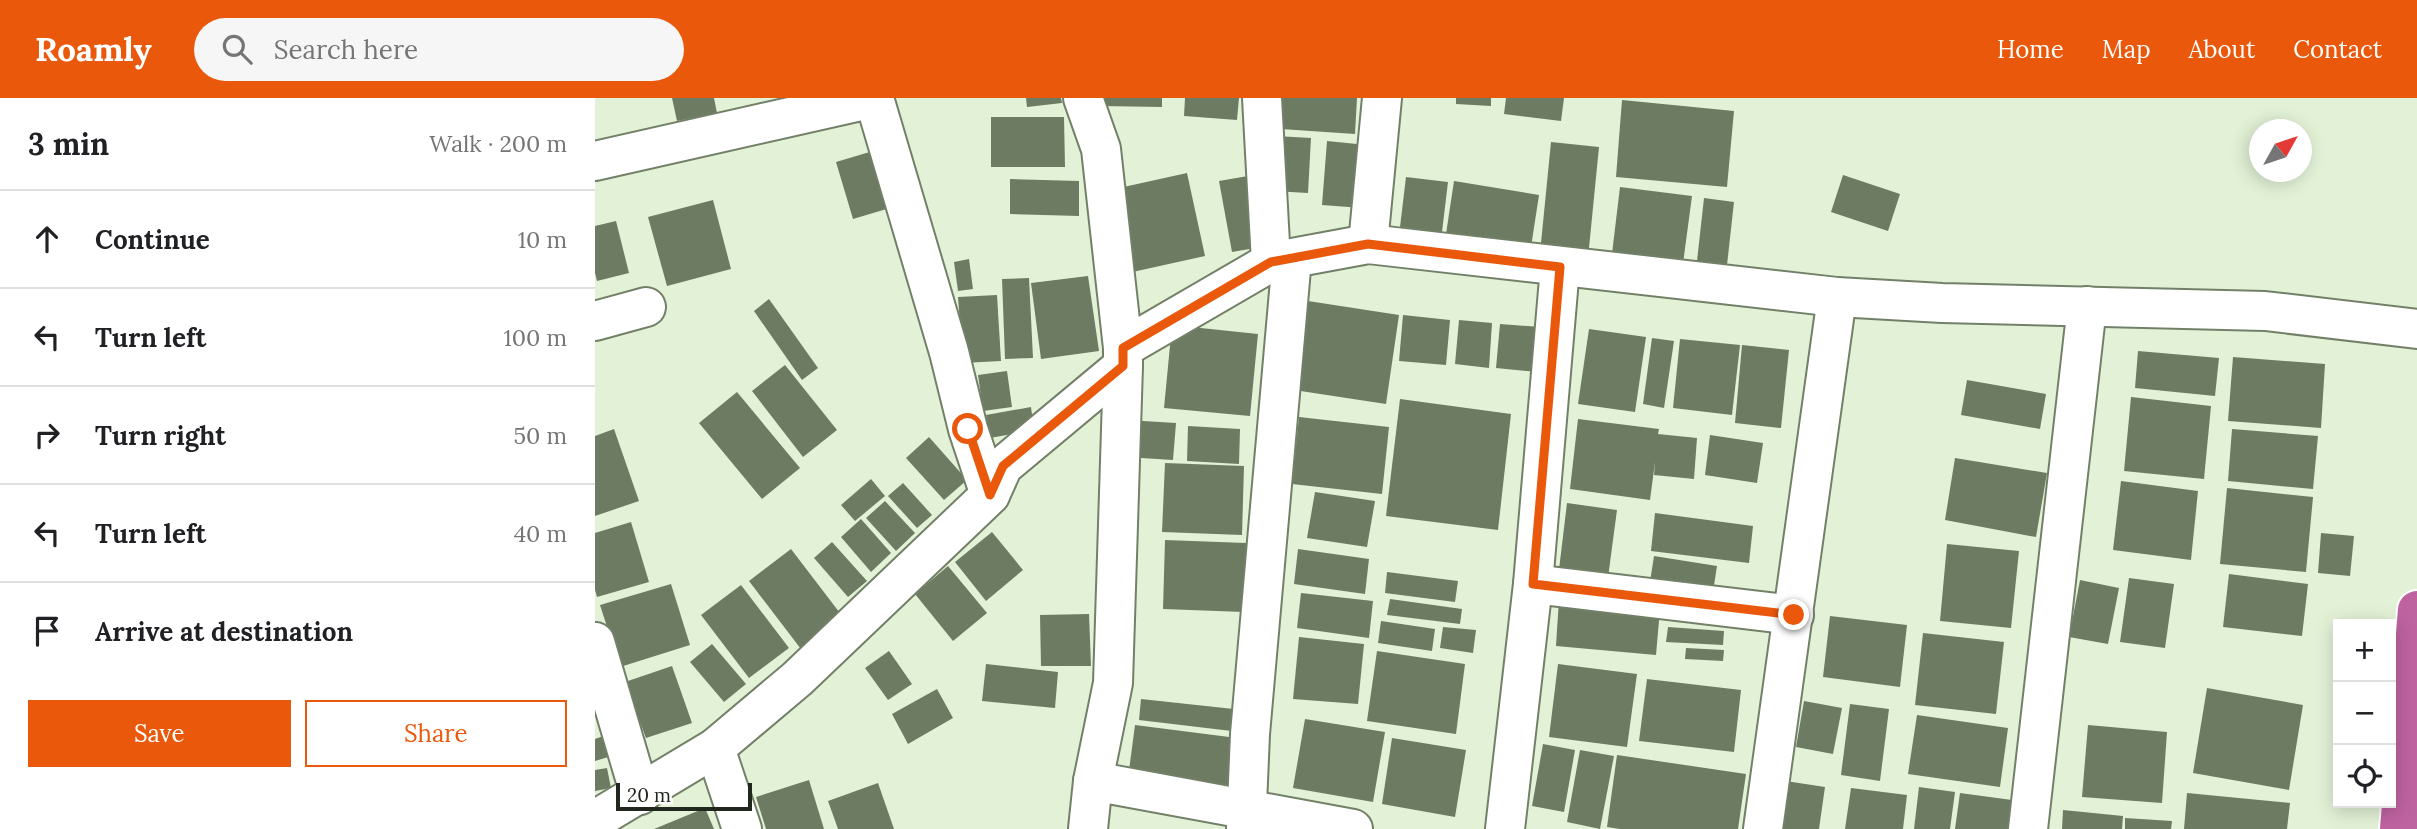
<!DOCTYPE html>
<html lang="en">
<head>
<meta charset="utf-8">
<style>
	:root { --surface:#fff; --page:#f6f6f6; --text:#202124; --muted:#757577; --line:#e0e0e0; --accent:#ea580c }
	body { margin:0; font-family:Lora,serif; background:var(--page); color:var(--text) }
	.controls { position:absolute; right:21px; bottom:21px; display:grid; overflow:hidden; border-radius:0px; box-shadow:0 4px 18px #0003 }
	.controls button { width:63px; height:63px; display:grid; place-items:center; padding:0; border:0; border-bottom:2px solid var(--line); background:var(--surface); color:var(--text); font:35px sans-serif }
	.compass { position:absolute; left:1654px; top:21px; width:63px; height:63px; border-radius:50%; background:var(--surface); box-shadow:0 4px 18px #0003; rotate:50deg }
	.scale { position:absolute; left:21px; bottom:18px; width:136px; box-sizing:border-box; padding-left:7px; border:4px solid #21271d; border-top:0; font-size:19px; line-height:24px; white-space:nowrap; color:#21271d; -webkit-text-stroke:5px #fff; paint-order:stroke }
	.stop { position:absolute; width:21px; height:21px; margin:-16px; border:5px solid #ea580c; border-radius:50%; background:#fff }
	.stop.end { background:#ea580c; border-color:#fff; box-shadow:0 2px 7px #0008 }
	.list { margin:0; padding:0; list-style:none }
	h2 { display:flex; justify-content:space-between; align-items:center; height:91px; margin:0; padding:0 28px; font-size:30px }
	h2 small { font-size:23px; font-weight:400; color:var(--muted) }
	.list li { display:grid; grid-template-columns:46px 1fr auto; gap:21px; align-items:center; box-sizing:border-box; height:98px; padding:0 28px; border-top:2px solid var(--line) }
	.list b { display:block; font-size:26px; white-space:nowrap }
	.list em { font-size:23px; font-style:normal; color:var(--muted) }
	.actions { display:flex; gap:14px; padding:21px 28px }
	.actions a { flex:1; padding:16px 0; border:2px solid var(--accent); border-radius:0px; text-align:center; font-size:24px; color:var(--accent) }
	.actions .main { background:var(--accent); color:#fff }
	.icon { flex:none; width:38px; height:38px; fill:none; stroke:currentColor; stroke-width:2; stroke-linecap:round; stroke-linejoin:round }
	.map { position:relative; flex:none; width:1822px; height:731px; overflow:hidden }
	header { display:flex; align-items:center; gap:42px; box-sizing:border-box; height:98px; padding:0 35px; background:var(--accent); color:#fff }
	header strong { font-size:33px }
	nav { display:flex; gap:38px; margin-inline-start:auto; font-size:24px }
	.search { width:490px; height:63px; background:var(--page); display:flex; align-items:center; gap:18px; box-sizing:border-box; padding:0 24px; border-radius:38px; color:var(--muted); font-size:26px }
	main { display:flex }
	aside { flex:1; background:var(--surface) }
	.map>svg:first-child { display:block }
	.building { fill:#6e7b63 }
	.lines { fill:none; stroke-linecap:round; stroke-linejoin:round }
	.minor-casing { stroke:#738068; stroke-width:42 }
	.highway-casing { stroke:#fff; stroke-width:42 }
	.minor { stroke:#fff; stroke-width:38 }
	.highway { stroke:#be63a0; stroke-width:38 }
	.route { stroke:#ea580c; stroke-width:9 }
</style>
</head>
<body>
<header>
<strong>Roamly</strong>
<div class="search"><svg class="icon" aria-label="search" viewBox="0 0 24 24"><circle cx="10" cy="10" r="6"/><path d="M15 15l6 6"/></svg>Search here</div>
<nav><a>Home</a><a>Map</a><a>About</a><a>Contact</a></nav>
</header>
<main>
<aside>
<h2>3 min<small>Walk · 200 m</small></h2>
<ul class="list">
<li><svg class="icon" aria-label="ahead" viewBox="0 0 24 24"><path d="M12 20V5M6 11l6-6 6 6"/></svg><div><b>Continue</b></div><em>10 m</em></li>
<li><svg class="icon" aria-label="left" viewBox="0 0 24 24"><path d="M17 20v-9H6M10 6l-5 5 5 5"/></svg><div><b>Turn left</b></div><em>100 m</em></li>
<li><svg class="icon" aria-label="right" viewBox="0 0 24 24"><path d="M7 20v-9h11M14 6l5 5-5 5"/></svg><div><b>Turn right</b></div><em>50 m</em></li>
<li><svg class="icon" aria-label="left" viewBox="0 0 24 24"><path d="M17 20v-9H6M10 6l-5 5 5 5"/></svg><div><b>Turn left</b></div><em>40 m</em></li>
<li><svg class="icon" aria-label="arrive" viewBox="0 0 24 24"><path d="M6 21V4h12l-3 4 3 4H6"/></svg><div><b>Arrive at destination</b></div></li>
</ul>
<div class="actions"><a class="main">Save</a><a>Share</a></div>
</aside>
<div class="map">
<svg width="1822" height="731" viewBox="0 0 1822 731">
	<rect width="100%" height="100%" fill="#e3f2d7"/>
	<g class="building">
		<path d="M77 0H119L122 15 82 23Z"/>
		<path d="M431 0H466L467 5 432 9Z"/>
		<path d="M506 0H567V9L505 8Z"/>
		<path d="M590 0H644L642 22 589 18Z"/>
		<path d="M688 0H762L760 36 686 31Z"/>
		<path d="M861 0H896V8L861 6Z"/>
		<path d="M911 0H969L966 23 909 16Z"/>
		<path d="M1027 2 1139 13 1132 89 1021 79Z"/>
		<path d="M396 19H469L470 69H396Z"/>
		<path d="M681 38 716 40 713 95 678 93Z"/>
		<path d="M732 43 772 47 767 110 727 107Z"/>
		<path d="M956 44 1004 49 993 160 945 155Z"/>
		<path d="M278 53 295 110 258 121 241 64Z"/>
		<path d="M592 75 610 158 533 175 515 92Z"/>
		<path d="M1248 77 1305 96 1293 133 1236 114Z"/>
		<path d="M653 78 666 149 637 154 624 83Z"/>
		<path d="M811 79 853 84 847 134 805 129Z"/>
		<path d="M415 81 484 83V118L415 116Z"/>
		<path d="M859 83 944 97 936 149 851 136Z"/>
		<path d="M1025 89 1097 98 1087 173 1016 164Z"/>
		<path d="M1109 100 1139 104 1131 176 1101 172Z"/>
		<path d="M118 102 136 171 72 188 53 119Z"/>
		<path d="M21 123 34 175 2 183 0 175V128Z"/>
		<path d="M374 161 378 191 363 193 359 164Z"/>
		<path d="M493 178 504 253 446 261 436 185Z"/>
		<path d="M434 180 438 260 410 261 407 181Z"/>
		<path d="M402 197 406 263 368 265 363 199Z"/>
		<path d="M174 201 223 270 207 282 159 213Z"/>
		<path d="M713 203 804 217 791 306 699 292Z"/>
		<path d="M808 217 855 222 851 267 804 263Z"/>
		<path d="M864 222 897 225 894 270 860 266Z"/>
		<path d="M905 226 946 229 942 274 901 270Z"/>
		<path d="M577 227 663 236 655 318 569 310Z"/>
		<path d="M994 231 1051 239 1040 314 983 306Z"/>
		<path d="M1057 240 1079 243 1069 310 1048 306Z"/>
		<path d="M1085 241 1145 247 1137 317 1078 310Z"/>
		<path d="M1147 247 1194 252 1186 330 1140 325Z"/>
		<path d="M1543 253 1624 260 1620 298 1540 290Z"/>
		<path d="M1638 259 1730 266 1726 330 1633 323Z"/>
		<path d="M190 267 242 332 208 359 157 293Z"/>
		<path d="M412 273 417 309 388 313 383 277Z"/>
		<path d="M1372 282 1451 296 1445 331 1366 317Z"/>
		<path d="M142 294 205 370 167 401 104 325Z"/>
		<path d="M1536 299 1616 308 1609 381 1529 373Z"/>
		<path d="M805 301 916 316 903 432 791 418Z"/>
		<path d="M436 309 439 332 395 340 391 317Z"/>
		<path d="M704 319 794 329 787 396 697 386Z"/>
		<path d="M983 321 1064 331 1063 336 1102 340 1099 381 1059 377 1060 364 1055 402 975 391Z"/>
		<path d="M532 322 581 325 578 362 530 359Z"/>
		<path d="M593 328 645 331 644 366 592 363Z"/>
		<path d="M19 331 44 403 0 418V338Z"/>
		<path d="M1637 331 1723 338 1718 391 1633 383Z"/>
		<path d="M1115 337 1168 345 1162 385 1110 377Z"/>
		<path d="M334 339 372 382 349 402 311 360Z"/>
		<path d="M1360 360 1452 375 1441 439 1350 422Z"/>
		<path d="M570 365 649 368 647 437 567 434Z"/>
		<path d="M276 381 290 398 260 423 246 407Z"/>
		<path d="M1526 383 1603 393 1596 462 1518 452Z"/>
		<path d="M308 385 337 417 322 430 293 398Z"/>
		<path d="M1632 390 1718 399 1711 474 1625 466Z"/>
		<path d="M720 394 780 403 772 449 712 440Z"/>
		<path d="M290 403 320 435 301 453 271 420Z"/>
		<path d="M972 405 1022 412 1012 487 963 480Z"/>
		<path d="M1060 415 1158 428 1154 465 1056 453Z"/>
		<path d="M266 421 296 455 276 474 246 439Z"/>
		<path d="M36 424 54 484 2 499 0 492V435Z"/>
		<path d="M397 434 428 472 391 503 360 464Z"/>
		<path d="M1726 435 1759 438 1755 478 1723 475Z"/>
		<path d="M570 442 651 445 649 514 568 511Z"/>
		<path d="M237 444 272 483 253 499 219 460Z"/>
		<path d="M1352 446 1424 453 1416 530 1345 523Z"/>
		<path d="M196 451 251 523 209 555 154 483Z"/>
		<path d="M703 451 774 461 770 496 699 486Z"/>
		<path d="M1059 458 1122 468 1117 500 1054 490Z"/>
		<path d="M353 468 392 515 358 543 320 496Z"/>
		<path d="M792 474 863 483 860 504 790 495Z"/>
		<path d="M1634 476 1713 486 1707 538 1628 529Z"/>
		<path d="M1534 480 1579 486 1570 550 1525 544Z"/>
		<path d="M1485 482 1524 490 1513 546 1474 539Z"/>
		<path d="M76 486 95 547 25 569 5 507Z"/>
		<path d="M146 487 194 550 154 580 106 517Z"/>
		<path d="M706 495 778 503 774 540 702 530Z"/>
		<path d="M795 501 867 511 865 526 792 517Z"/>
		<path d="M964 501 1065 511 1061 557 961 548Z"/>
		<path d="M494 516 496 568H446L445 517Z"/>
		<path d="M1235 518 1312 527 1305 589 1228 579Z"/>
		<path d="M786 523 840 531 837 553 783 545Z"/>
		<path d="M848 529 881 532 878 555 845 550Z"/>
		<path d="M1073 529 1129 533 1128 547 1071 544Z"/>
		<path d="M1328 535 1409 544 1401 616 1320 607Z"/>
		<path d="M704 539 769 546 763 606 698 601Z"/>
		<path d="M117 546 151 586 129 604 95 564Z"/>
		<path d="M1091 550 1129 552 1128 563 1090 561Z"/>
		<path d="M294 553 317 586 293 602 270 570Z"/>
		<path d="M782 553 870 566 861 636 772 623Z"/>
		<path d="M391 566 463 574 460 610 387 603Z"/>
		<path d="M963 566 1042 576 1032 649 954 639Z"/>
		<path d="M77 568 97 625 51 640 30 584Z"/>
		<path d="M1052 581 1146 592 1139 654 1044 643Z"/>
		<path d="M1612 590 1708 607 1694 692 1598 675Z"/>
		<path d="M342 591 358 620 313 646 297 616Z"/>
		<path d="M546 601 648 612 645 634 544 622Z"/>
		<path d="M1209 603 1247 610 1238 656 1201 649Z"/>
		<path d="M1255 606 1294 611 1285 683 1246 677Z"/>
		<path d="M1322 617 1413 630 1405 689 1313 676Z"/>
		<path d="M710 621 790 634 778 704 698 690Z"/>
		<path d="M540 627 642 640 636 693 533 680Z"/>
		<path d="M1493 627 1572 634 1567 705 1487 699Z"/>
		<path d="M14 636 20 657 0 663V641Z"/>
		<path d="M797 640 871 652 860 719 787 706Z"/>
		<path d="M948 646 980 652 969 714 937 708Z"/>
		<path d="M985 652 1019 658 1005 731 972 724Z"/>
		<path d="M1022 657 1151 676 1143 731H1025L1012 729Z"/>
		<path d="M12 670 16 690 0 693V672Z"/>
		<path d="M214 682 229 731H171L161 699Z"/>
		<path d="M1184 682 1230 689 1224 731H1176Z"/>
		<path d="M283 685 299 731H243L233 703Z"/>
		<path d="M1324 689 1360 694 1355 731H1319Z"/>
		<path d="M1256 690 1312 697 1308 731H1250Z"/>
		<path d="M1365 695 1417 702 1413 731H1360Z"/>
		<path d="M1592 695 1695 705 1692 731H1589Z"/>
		<path d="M110 710 119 731H59Z"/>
		<path d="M1468 712 1528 718 1527 731H1467Z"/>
		<path d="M1530 720 1577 723 1576 731H1530Z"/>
	</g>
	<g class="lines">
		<defs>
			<g id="minor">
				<path d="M488 0 506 51 528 250"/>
				<path d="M0 63 279 0 354 254 373 331 395 397"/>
				<path d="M773 146 787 0"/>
				<path d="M0 223 51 209"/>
				<path d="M938 486 1199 517"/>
				<path d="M0 544 45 697"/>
				<path d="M120 650 147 731"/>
				<path d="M498 683 758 731"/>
				<path d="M0 722 120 650 202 581 395 397 408 368 528 268V250L676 164 773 146 1242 199 1347 205 1670 213 1822 231"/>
				<path d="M493 731 498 683 518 585 528 268"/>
				<path d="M651 731 655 636 696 171 676 164 667 0"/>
				<path d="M910 731 938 486 965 169"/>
				<path d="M1168 731 1242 199"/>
				<path d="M1433 731 1492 208"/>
			</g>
			<path id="highway" d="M1804 731 1822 512"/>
		</defs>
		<use href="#minor" class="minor-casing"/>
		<use href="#highway" class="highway-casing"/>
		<use href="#minor" class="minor"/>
		<use href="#highway" class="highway"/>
	</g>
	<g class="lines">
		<path class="route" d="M373 331 395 397 408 368 528 268V250L676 164 773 146 965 169 938 486 1199 517"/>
	</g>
</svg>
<div class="controls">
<button>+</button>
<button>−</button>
<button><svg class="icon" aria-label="locate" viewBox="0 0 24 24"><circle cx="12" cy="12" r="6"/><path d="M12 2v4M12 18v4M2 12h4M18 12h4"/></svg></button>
</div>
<svg class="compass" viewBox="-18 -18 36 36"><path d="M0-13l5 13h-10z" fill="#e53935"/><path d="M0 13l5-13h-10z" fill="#757577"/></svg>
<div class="scale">20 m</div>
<div class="stop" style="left:373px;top:331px"></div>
<div class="stop end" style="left:1199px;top:517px"></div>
</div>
</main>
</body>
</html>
